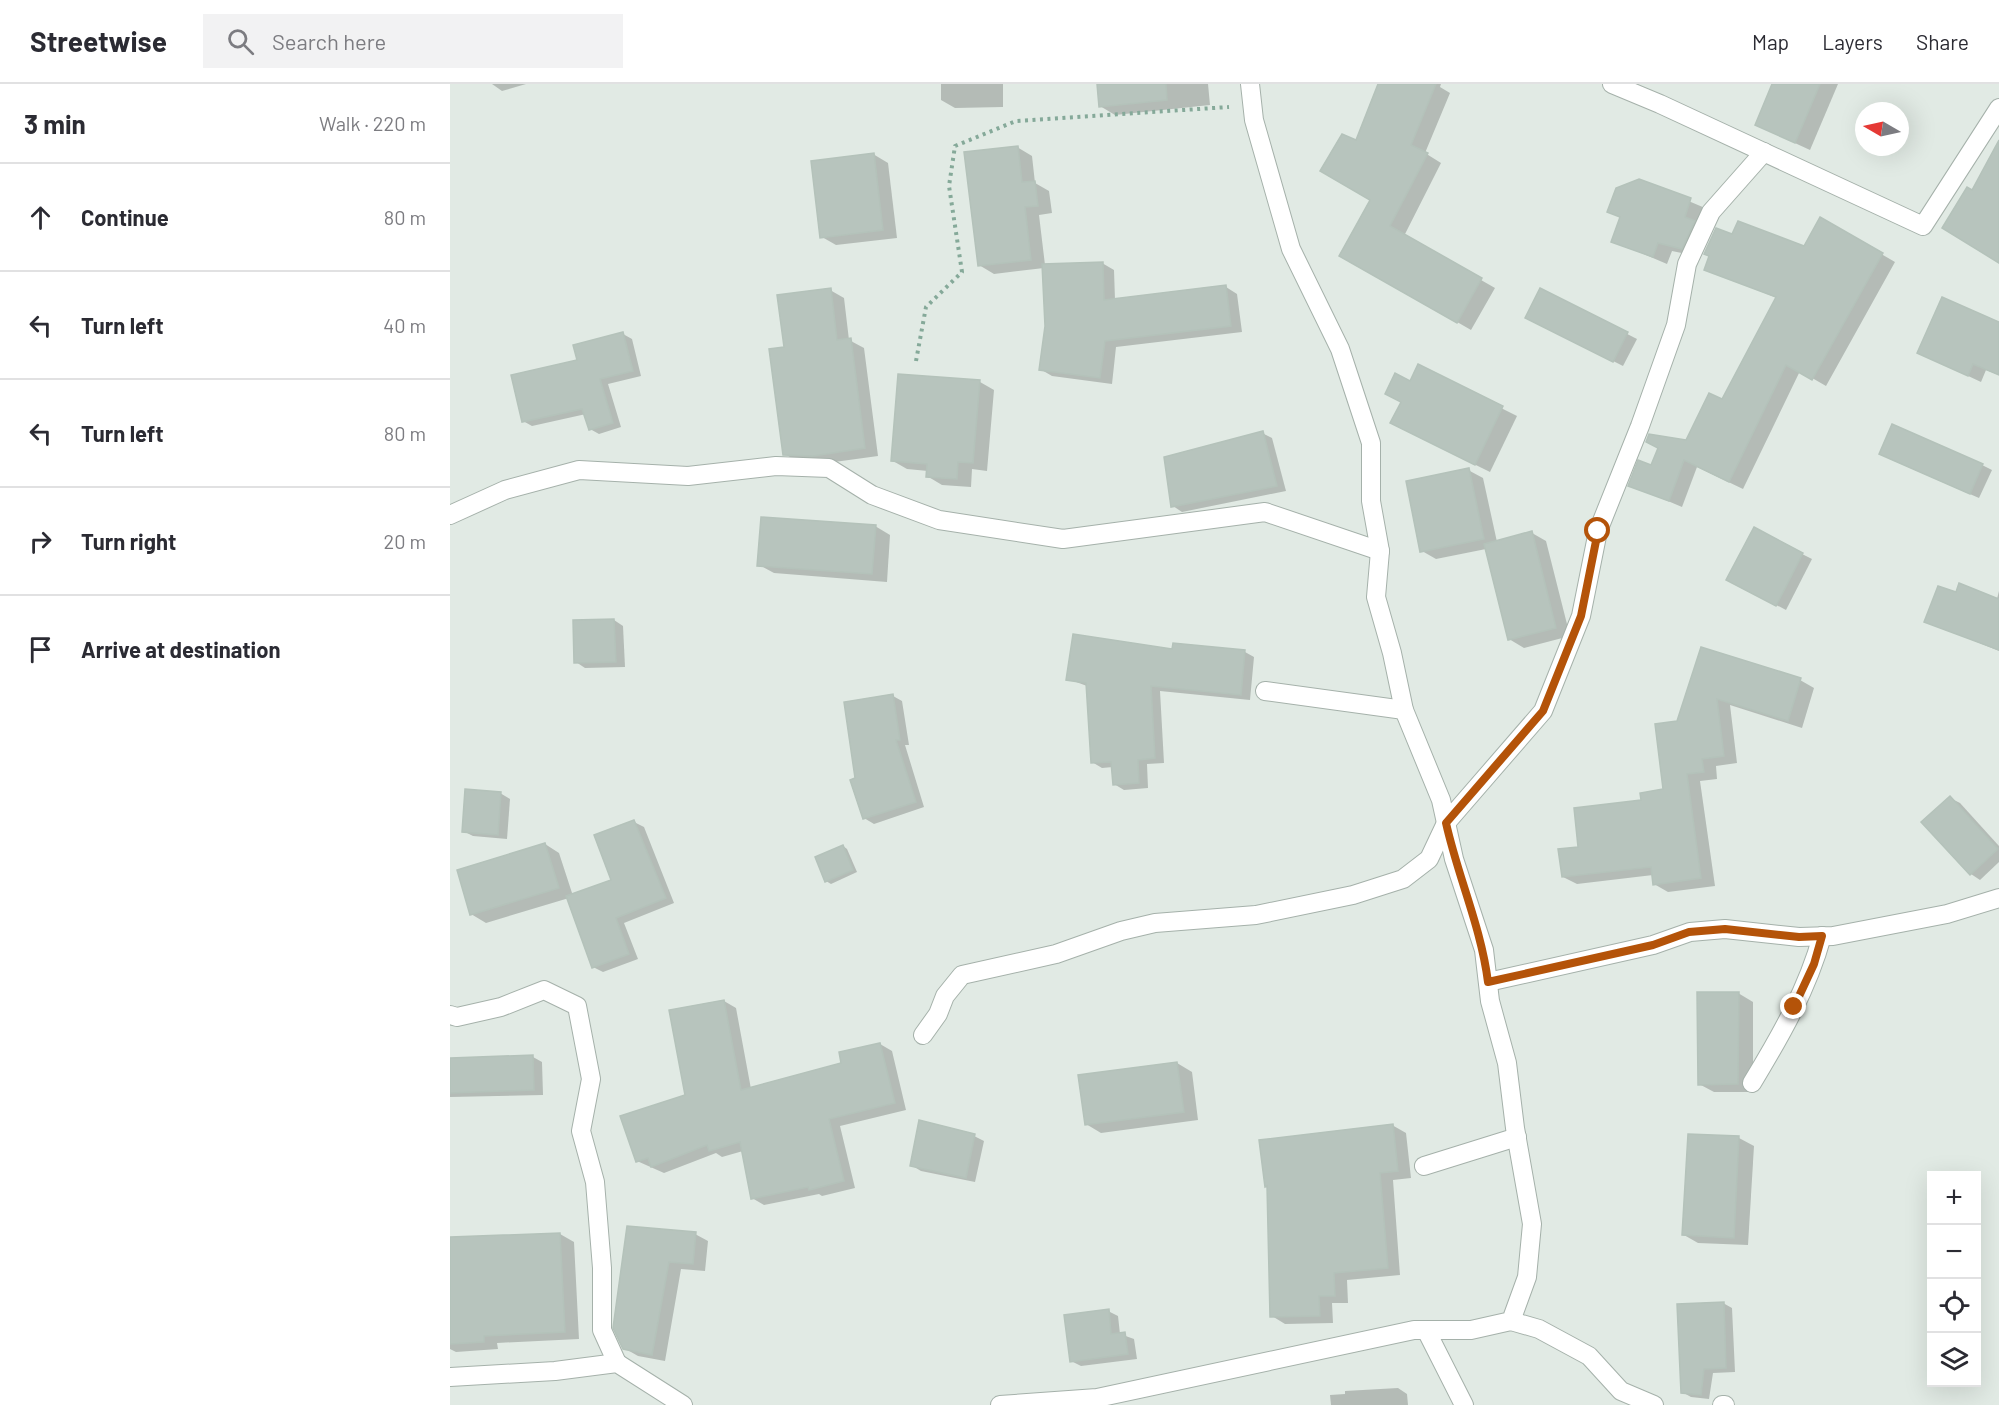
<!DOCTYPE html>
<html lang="en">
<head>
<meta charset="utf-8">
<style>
	:root { --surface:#fff; --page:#f2f2f3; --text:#2b2b33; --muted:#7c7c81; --line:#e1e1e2 }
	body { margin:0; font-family:Barlow,sans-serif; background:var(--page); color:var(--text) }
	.controls { position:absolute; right:18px; bottom:18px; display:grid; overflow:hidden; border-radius:0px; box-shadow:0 6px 24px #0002 }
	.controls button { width:54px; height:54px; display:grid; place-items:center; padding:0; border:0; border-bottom:2px solid var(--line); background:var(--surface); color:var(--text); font:30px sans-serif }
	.compass { position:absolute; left:1405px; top:18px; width:54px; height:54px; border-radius:50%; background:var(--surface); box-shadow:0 6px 24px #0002; rotate:279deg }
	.stop { position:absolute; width:18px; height:18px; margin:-14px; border:4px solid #b45309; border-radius:50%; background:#fff }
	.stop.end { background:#b45309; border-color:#fff; box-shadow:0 2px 6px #0008 }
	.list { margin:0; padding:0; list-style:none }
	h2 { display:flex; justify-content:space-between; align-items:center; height:78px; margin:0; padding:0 24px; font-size:26px }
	h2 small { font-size:20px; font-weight:400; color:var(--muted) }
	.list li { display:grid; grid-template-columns:39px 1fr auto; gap:18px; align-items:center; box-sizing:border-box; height:108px; padding:0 24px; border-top:2px solid var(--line) }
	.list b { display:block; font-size:22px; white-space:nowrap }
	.list em { font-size:20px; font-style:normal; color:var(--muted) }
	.icon { flex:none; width:33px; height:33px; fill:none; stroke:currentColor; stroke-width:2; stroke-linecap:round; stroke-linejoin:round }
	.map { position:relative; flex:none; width:1549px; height:1321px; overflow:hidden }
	header { display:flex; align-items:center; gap:36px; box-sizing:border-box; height:84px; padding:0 30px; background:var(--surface); border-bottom:2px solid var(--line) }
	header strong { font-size:28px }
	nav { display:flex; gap:33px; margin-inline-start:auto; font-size:21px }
	.search { width:420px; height:54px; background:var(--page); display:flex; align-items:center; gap:15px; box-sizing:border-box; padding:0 21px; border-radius:0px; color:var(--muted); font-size:22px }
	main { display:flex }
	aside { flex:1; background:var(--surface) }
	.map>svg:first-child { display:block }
	.shadow { fill:#0003 }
	.building { fill:#b7c4bd; stroke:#b4c2ba; stroke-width:1.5 }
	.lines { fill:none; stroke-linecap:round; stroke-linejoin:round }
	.street-casing { stroke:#a5b1aa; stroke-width:20 }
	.path { stroke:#85a999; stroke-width:4; stroke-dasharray:3 4.5; stroke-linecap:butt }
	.street { stroke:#fff; stroke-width:18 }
	.route { stroke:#b45309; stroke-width:8 }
</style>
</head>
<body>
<header>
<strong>Streetwise</strong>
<div class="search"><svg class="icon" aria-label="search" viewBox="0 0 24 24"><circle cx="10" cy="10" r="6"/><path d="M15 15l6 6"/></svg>Search here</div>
<nav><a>Map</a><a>Layers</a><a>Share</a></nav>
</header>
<main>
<aside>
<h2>3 min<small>Walk · 220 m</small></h2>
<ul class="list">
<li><svg class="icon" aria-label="ahead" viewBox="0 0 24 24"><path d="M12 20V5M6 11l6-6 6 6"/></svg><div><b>Continue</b></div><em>80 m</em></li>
<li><svg class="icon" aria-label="left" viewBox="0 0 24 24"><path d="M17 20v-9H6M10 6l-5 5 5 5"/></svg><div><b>Turn left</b></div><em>40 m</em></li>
<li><svg class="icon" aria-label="left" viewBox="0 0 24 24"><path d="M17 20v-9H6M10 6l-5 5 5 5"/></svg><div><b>Turn left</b></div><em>80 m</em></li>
<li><svg class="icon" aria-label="right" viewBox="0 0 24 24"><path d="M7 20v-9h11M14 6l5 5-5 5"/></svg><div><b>Turn right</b></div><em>20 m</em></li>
<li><svg class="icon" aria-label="arrive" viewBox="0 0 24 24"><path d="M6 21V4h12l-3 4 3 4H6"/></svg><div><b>Arrive at destination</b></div></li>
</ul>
</aside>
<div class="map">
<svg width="1549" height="1321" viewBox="0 0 1549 1321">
	<rect width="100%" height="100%" fill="#e1eae4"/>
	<g class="shadow">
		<path d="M42 0H76L52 7Z"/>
		<path d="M491 0H553V23L505 24 491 16Z"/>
		<path d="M648 0H758L760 21 665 31 650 22Z"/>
		<path d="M930 0H991L990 3 1000 9 975 69 991 79 954 152 1045 204 1021 246 891 171 922 116 907 58Z"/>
		<path d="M1324 0H1388L1360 66 1306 41Z"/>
		<path d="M567 63 582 72 585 99 599 107 602 129 589 131 595 181 652 179 664 186 665 216 776 203 787 210 792 248 666 263 662 300 602 292 590 285 596 242 594 184 544 190 529 181Z"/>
		<path d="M423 70 438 79 447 154 386 161 372 153Z"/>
		<path d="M1189 96 1255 124 1246 172 1222 167 1217 180 1163 157 1171 134 1159 127Z"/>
		<path d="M1371 135 1445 178 1376 302 1350 287 1293 405 1247 383 1232 423 1180 401 1237 358 1272 317 1327 214 1256 185 1355 164Z"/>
		<path d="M380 206 394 214 399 256 414 264 428 372 377 379 348 378 335 370V265Z"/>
		<path d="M1091 206 1187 255 1173 282 1086 238Z"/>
		<path d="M1549 240V291L1536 286 1531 298 1482 275Z"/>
		<path d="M173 250 182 255 191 292 158 300 171 343 149 350 140 345 136 330 82 342 73 337 128 278Z"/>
		<path d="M969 283 1067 332 1040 388 957 347 961 299Z"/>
		<path d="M530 298 544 306 537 387 522 385 521 403 492 401 477 392 478 387 457 385 443 377Z"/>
		<path d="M812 349 822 354 836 407 732 428 723 422Z"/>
		<path d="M1440 375 1532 381 1542 386 1529 414Z"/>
		<path d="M1018 386 1033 394 1047 458 1082 449 1096 457 1120 552 1074 564 1059 555 1036 465 986 475 972 467Z"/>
		<path d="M425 442 440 451 437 498 324 489 309 481Z"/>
		<path d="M1352 470 1362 475 1336 526 1288 501Z"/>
		<path d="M1549 507V567L1476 537 1507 510 1547 515Z"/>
		<path d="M164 536 173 542 175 583 135 584 126 578Z"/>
		<path d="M724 561 795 568 804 573 800 616 710 607 714 679 697 680 698 704 674 706 664 700 663 683 652 684 642 678 637 602 618 595 723 566Z"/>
		<path d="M1252 565 1350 596 1364 604 1352 644 1280 621 1287 679 1266 682 1267 695 1250 697 1265 802 1218 808 1204 800 1203 791 1127 800 1113 793 1130 764 1193 717 1214 707 1228 639Z"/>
		<path d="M443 612 452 617 459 661H455L474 723 424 740 414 734 406 695Z"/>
		<path d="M50 709 60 715 57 755 23 752 13 747Z"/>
		<path d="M1500 714 1510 719 1549 762V778L1530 796 1521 790Z"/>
		<path d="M184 738 194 743 224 819 174 839 188 875 153 888 143 883 119 814 36 839 21 830 95 760 109 769 123 812 163 797Z"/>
		<path d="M393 762 397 765 407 788 381 800 376 797Z"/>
		<path d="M1288 909 1303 918V1008H1264L1249 1000Z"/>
		<path d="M274 917 286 924 301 1005 393 980 430 960 442 967 456 1026 390 1042 405 1104 372 1112 369 1110 314 1121 302 1114 293 1067 272 1073 266 1069 214 1089 187 1077 237 1012Z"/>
		<path d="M83 973 92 978 93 1011 0 1013V976Z"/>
		<path d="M727 979 742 988 748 1036 651 1049 636 1040Z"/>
		<path d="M942 1041 956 1049 961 1094 943 1096 950 1191 897 1196 898 1219H882L883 1239 835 1240 822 1232 819 1103 816 1102Z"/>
		<path d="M1239 1051 1289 1054 1304 1062 1298 1161 1248 1159 1234 1151Z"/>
		<path d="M524 1052 534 1057 525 1098 471 1087 461 1081Z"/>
		<path d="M178 1144 245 1150 258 1157 255 1187 231 1185 215 1277 188 1272 174 1264Z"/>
		<path d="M110 1150 124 1158 129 1255 47 1259 48 1265 6 1268 0 1265V1155Z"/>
		<path d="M1273 1219 1282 1224 1285 1288 1263 1289 1259 1315 1241 1313 1232 1308Z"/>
		<path d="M658 1227 668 1232 670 1250 684 1255 687 1275 631 1282 621 1277Z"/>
		<path d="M948 1304 957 1310 958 1321H881L880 1311 895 1310V1307Z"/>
	</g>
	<g class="building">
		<path d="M647 0H716L717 16 649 23Z"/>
		<path d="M928 0H986L961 61 978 69 940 142 1032 194 1007 239 889 172 920 116 870 87 892 50 906 56Z"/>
		<path d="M1322 0H1370L1345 59 1305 41Z"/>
		<path d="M1549 56V179L1492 144 1517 103 1522 106Z"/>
		<path d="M568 62 572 98 585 97 588 122 575 123 581 176 528 182 514 68Z"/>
		<path d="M424 69 433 146 370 154 361 77Z"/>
		<path d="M1189 95 1241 114 1235 133 1245 137 1232 165 1208 159 1203 173 1161 158 1170 133 1157 128 1166 104Z"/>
		<path d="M1370 133 1433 169 1362 296 1336 281 1279 398 1234 376 1219 417 1178 402 1188 376 1201 381 1208 364 1196 358 1199 350 1236 356 1259 309 1272 315 1326 213 1254 186 1259 172 1254 170 1266 144 1282 150 1288 137 1354 162Z"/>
		<path d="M653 178 654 216 776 201 781 242 655 257 650 294 589 286 595 242 592 180Z"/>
		<path d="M381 204 387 256 401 254 415 364 363 372 333 371 319 265 334 263 327 211Z"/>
		<path d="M1090 204 1178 248 1163 278 1075 234Z"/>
		<path d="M1492 213 1549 238V291L1523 280 1518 292 1467 269Z"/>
		<path d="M173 248 183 287 150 295 163 339 139 346 132 325 72 338 61 291 127 276 123 261Z"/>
		<path d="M968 280 1053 322 1025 381 940 339 951 318 935 310 945 289 960 297Z"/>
		<path d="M448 290 530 296 523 379 508 378 507 395 476 393 477 380 441 377Z"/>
		<path d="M1442 340 1533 380 1520 410 1429 370Z"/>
		<path d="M813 347 827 402 721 423 714 373Z"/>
		<path d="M1019 384 1034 455 970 468 956 397Z"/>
		<path d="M311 433 426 441 422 490 307 482Z"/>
		<path d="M1304 443 1353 469 1326 522 1276 496Z"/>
		<path d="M1082 447 1106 544 1058 556 1034 460Z"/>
		<path d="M1509 499 1549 515V566L1474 538 1488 502 1506 508Z"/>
		<path d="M164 535 166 578 124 579 123 536Z"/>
		<path d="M623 550 722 565 723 559 795 566 791 611 701 602 705 674 688 676 689 699 663 701 661 678 641 679 636 599 616 596Z"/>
		<path d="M1251 563 1351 594 1338 637 1267 615 1274 672 1252 675 1254 688 1237 690 1251 794 1203 801 1201 783 1112 793 1108 765 1128 763 1124 724 1191 716 1190 709 1213 705 1205 640 1227 637Z"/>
		<path d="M443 610 450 656H446L466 718 413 735 400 696 405 694 394 618Z"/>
		<path d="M15 705 51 708 48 751 12 748Z"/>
		<path d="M1500 712 1548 765 1520 791 1471 738Z"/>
		<path d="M184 736 216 814 166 834 179 870 142 884 116 812 161 796 144 751Z"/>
		<path d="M95 759 109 804 20 831 7 786Z"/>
		<path d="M393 761 403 786 375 798 365 773Z"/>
		<path d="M1247 908H1289L1288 1000 1248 1001Z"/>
		<path d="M274 916 291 1006 391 979 389 968 430 959 445 1019 379 1035 394 1097 359 1106 358 1103 301 1115 290 1058 259 1067 257 1061 201 1083 198 1074 186 1078 170 1032 235 1011 219 926Z"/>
		<path d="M83 971 84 1006 0 1009V974Z"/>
		<path d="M727 978 734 1028 635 1041 628 991Z"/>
		<path d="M469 1036 525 1050 516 1094 460 1082Z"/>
		<path d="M943 1040 948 1087 930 1089 938 1184 884 1189 885 1212H869L870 1232 820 1233 817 1102 815 1103 809 1056Z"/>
		<path d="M1238 1050 1289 1052 1284 1154 1232 1151Z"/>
		<path d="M177 1142 246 1148 243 1180 219 1178 202 1271 173 1265 163 1244Z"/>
		<path d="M110 1149 115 1248 34 1252V1258L0 1260V1153Z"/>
		<path d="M1274 1218 1276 1284 1254 1285 1251 1311 1231 1309 1227 1220Z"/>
		<path d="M659 1225 661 1250 675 1248 678 1270 620 1278 614 1231Z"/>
	</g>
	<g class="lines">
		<defs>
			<g id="street">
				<path d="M800 0 804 36 841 165 890 265 921 359V417L930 467 926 513 942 569 954 626 991 716 1004 775 1034 866 1040 917 1057 979 1065 1044 1082 1140 1077 1193 1061 1237 1021 1246H976"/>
				<path d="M1162 0 1210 20 1473 142 1549 24"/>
				<path d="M0 431 55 406 129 386 238 392 326 382 379 384 422 411 489 436 613 455 815 428 930 467"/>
				<path d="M815 607 954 626"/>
				<path d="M1038 898 1203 861 1240 848 1275 845 1349 853 1383 852 1497 830 1549 814"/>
				<path d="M0 931 7 933 51 923 94 906 127 922 141 995 131 1047 145 1098 152 1184V1246L167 1279"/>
				<path d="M473 951 488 930 495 912 512 891 606 870 671 847 705 839 806 831 903 811 953 795 979 775 996 739 1093 627 1131 532 1148 447 1190 342 1226 241 1237 180 1261 128 1314 68"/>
				<path d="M1302 999C1330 953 1358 904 1372 852"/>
				<path d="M974 1082 1067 1053"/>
				<path d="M1061 1237 1089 1245 1139 1272 1171 1307 1204 1321"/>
				<path d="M0 1293 105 1287 167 1279 233 1321"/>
				<path d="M550 1321 647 1314 964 1246H976L1014 1321"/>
				<path d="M1272 1321H1275"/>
			</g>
		</defs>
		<use href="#street" class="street-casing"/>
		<path class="path" d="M466 277 476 223 512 188 499 102 505 62 566 37 779 23"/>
		<use href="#street" class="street"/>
	</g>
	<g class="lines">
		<path class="route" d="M1148 447 1131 532 1093 627 996 739C1008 793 1031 843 1038 898L1203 861 1239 848 1275 845 1349 853 1372 852 1364 880 1344 923"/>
	</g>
</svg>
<div class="controls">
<button>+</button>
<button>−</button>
<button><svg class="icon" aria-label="locate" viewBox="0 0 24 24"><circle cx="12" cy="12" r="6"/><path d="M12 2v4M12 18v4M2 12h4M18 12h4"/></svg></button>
<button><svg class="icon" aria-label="layers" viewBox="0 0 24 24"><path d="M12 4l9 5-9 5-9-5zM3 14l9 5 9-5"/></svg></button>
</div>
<svg class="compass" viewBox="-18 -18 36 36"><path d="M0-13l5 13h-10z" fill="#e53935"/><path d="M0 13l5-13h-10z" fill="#7c7c81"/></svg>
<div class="stop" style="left:1148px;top:447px"></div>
<div class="stop end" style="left:1344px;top:923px"></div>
</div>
</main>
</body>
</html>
